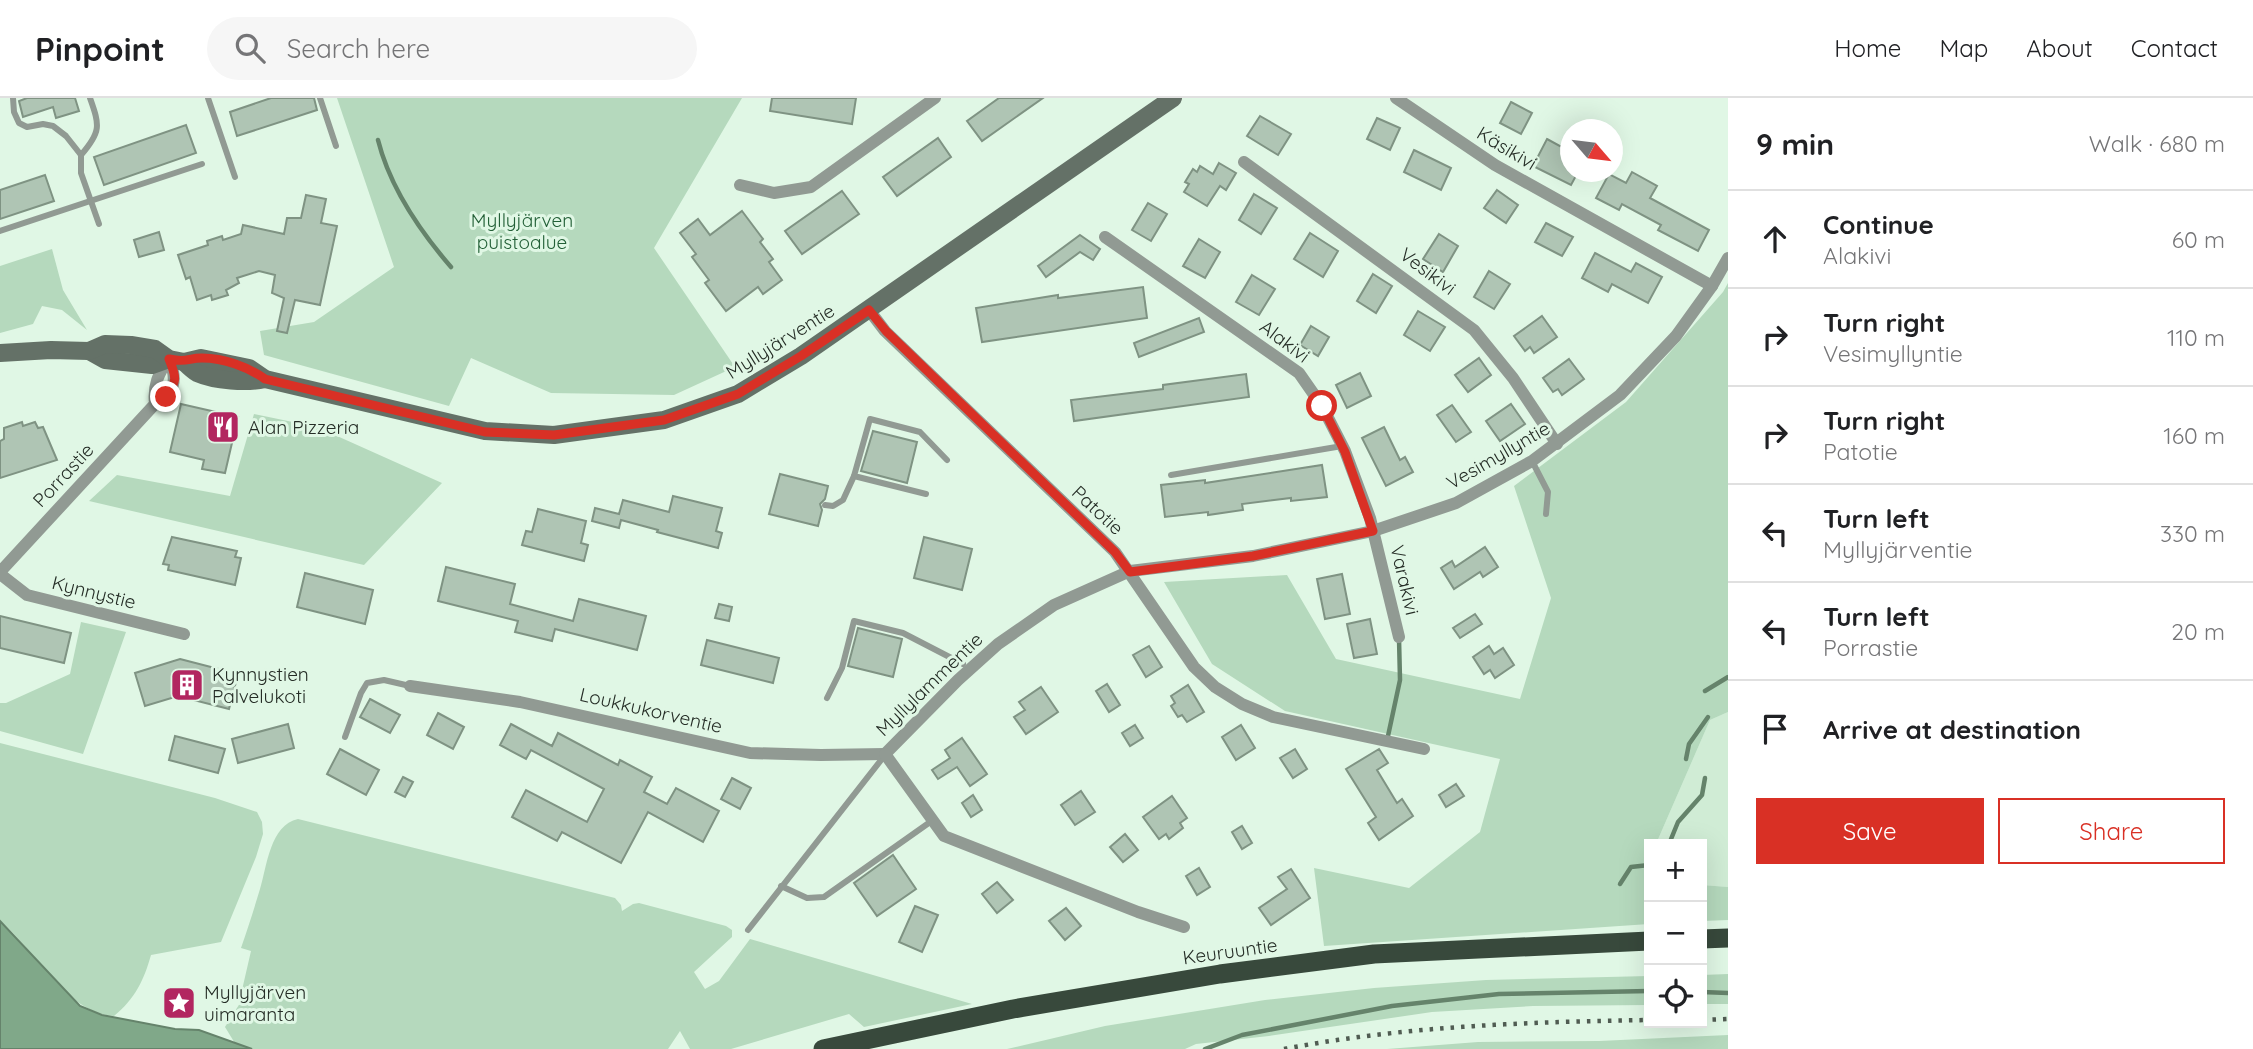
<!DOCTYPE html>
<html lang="en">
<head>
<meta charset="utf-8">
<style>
	:root { --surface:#fff; --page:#f6f6f6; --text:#202124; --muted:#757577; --line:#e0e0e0; --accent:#d93025 }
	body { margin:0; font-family:Quicksand,sans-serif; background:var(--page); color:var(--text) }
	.controls { position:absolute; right:21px; bottom:21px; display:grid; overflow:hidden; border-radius:0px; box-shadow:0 7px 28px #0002 }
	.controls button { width:63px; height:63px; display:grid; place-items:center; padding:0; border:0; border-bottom:2px solid var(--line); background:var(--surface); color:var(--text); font:35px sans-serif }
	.compass { position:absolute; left:1560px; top:21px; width:63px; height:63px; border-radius:50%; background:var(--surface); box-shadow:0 7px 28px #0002; rotate:118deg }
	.stop { position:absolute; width:21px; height:21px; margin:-16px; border:5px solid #d93025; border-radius:50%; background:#fff }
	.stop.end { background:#d93025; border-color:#fff; box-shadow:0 2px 7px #0008 }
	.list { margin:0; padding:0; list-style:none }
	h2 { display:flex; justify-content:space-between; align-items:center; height:91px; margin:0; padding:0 28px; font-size:30px }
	h2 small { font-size:23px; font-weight:400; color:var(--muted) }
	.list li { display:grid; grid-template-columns:46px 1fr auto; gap:21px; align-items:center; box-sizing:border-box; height:98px; padding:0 28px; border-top:2px solid var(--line) }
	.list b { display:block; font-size:26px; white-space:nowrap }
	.list p { margin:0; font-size:23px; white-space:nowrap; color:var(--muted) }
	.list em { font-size:23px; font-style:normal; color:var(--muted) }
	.actions { display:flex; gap:14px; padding:21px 28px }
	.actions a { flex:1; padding:16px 0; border:2px solid var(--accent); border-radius:0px; text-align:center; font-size:24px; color:var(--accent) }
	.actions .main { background:var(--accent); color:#fff }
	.icon { flex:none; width:38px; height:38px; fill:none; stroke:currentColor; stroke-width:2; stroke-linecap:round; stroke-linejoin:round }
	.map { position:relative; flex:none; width:1728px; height:951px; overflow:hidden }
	header { display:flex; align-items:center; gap:42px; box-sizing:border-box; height:98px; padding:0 35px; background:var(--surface); border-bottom:2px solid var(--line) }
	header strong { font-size:33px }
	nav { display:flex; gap:38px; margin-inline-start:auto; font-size:24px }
	.search { width:490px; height:63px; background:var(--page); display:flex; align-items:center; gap:18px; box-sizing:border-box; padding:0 24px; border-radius:38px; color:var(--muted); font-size:26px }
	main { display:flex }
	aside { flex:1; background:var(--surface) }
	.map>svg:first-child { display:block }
	.built { fill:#d0ecd5 }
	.green { fill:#b5d9bd }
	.water { fill:#80a889; stroke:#65836b; stroke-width:2 }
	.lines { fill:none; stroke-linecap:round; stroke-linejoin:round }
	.stream { stroke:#65836b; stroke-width:4.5 }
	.building { fill:#afc5b4; stroke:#7f9383; stroke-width:2 }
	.service { stroke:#919a93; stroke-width:6 }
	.minor { stroke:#919a93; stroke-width:12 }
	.secondary { stroke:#647167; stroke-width:18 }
	.trunk { stroke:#38493c; stroke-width:19 }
	.rail { stroke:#505c52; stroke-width:4.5; stroke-dasharray:3.5 7; stroke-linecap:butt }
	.route { stroke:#d93025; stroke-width:9 }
	.labels { text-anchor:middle; stroke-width:6; stroke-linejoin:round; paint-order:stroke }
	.street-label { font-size:19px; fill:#252d26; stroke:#e0f7e5 }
	.park-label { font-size:19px; fill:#236037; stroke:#e0f7e5 }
	.poi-label { font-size:19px; fill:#252d26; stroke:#e0f7e5; text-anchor:start }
</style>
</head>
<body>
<header>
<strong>Pinpoint</strong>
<div class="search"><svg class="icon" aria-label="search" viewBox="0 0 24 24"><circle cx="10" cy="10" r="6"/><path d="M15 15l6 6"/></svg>Search here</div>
<nav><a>Home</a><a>Map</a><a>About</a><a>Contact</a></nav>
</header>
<main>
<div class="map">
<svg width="1728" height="951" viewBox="0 0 1728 951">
	<rect width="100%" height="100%" fill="#e0f7e5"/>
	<path class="built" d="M1728 614V789L1702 787V746H1656L1710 622Z"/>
	<g class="green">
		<path d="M337 0H742L654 150 735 269 674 297 551 295 471 260 449 308 264 257 260 233 314 224 394 169Z"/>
		<path d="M52 151 63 192 87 232 62 212 42 208 33 226 0 235V168Z"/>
		<path d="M1728 185V614L1710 622 1656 746H1649V826L1324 848 1314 770 1409 790 1480 734 1500 661 1285 613 1212 566 1164 484 1287 477 1336 561 1520 601 1551 500 1514 388 1626 304 1723 194Z"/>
		<path d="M254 316 317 329 442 385 364 467 89 403 117 377 230 398Z"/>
		<path d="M81 524 126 534 83 656 0 633V605H6L70 576Z"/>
		<path d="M0 645 215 700 257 714 262 724 263 736 256 759 221 844 151 857C144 882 135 901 114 918 64 914 36 852 0 823Z"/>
		<path d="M298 721 615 800 621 807 622 813 633 806 639 805 726 828 732 832V839L694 874 705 891 719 883 750 841 972 906 864 929 849 916 731 951H690L680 933 668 951H252L236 947 225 929 247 894 270 900 242 892 251 853 241 850C248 830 254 811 260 791 267 768 270 727 298 721Z"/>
		<path d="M1702 787 1728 789V822L1702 823Z"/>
		<path d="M1728 876V906H1702V877Z"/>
		<path d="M1649 878V907L1533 908 1432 914 1269 938 1196 946 1185 951H1007L1105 928 1265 902 1374 890 1486 882Z"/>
		<path d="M1728 937V951H1387L1478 944 1599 943Z"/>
	</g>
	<path class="water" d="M0 823 80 908 102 917 175 931 199 932 252 951H0Z"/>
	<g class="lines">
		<g class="stream">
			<path d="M378 42C390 90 419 132 451 169"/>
			<path d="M1705 593 1728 579"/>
			<path d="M1388 638 1400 582 1399 540"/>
			<path d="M1686 661 1689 646 1708 619"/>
			<path d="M1669 746 1678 724 1702 697 1705 680"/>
			<path d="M1620 786 1631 769 1649 767"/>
			<path d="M1702 894 1728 895"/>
			<path d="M1205 951 1242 937 1392 908 1499 896 1649 893"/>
		</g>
	</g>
	<g class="building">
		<path d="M27 0H75L79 13 56 20 53 9 23 19 19 3Z"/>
		<path d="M271 0H314L317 12 237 38 230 14Z"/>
		<path d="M772 0H856L852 26 770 13Z"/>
		<path d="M999 0H1043L982 43 967 23Z"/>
		<path d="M1511 4 1532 15 1521 36 1500 25Z"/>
		<path d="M1260 18 1291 36 1278 57 1247 38Z"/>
		<path d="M1377 20 1400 30 1390 52 1367 41Z"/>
		<path d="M186 27 196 55 104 87 94 59Z"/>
		<path d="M938 40 951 59 897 98 883 79Z"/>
		<path d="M1547 41 1571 54V74H1578L1571 87 1533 68Z"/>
		<path d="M1414 52 1451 70 1441 92 1404 74Z"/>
		<path d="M1219 65 1236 75 1226 92 1220 88 1207 108 1184 94 1189 86 1185 84 1193 71 1197 74 1200 68 1213 76Z"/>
		<path d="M1632 74 1657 88 1650 100 1709 132 1698 153 1658 132 1661 127 1622 106 1619 112 1596 100 1609 76 1626 85Z"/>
		<path d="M45 77 54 103 0 121V92Z"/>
		<path d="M1497 92 1518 107 1506 125 1484 110Z"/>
		<path d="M842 93 859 116 802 156 785 133Z"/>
		<path d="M1254 96 1277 110 1261 136 1239 122Z"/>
		<path d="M306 97 326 101 321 125 337 128 320 207 295 202 287 235 277 233 284 200 272 195 275 177 259 173 237 180 239 185 226 192 228 197 212 202 211 197 197 202 190 179 186 181 178 157 208 147 207 143 222 138 223 142 241 136 243 127 284 136 287 120H301Z"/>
		<path d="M1148 105 1167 116 1151 143 1132 132Z"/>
		<path d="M742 113 763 141 760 144 773 161 769 164 782 182 763 196 758 189 726 213 705 185 709 182 692 159 696 156 680 135 698 121 710 137Z"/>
		<path d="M1546 125 1573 139 1562 158 1535 144Z"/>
		<path d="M159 134 164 152 139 159 134 142Z"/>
		<path d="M1310 135 1338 153 1323 179 1294 161Z"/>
		<path d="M1439 136 1458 148 1443 174 1423 161Z"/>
		<path d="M1080 137 1100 151 1093 162 1080 154 1046 179 1038 168Z"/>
		<path d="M1199 141 1220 154 1205 180 1183 168Z"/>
		<path d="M1595 155 1631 174 1636 165 1662 179 1648 205 1612 186 1608 194 1582 180Z"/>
		<path d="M1489 173 1510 186 1494 211 1474 199Z"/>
		<path d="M1373 176 1392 188 1376 215 1357 203Z"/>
		<path d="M1252 177 1275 191 1259 217 1236 204Z"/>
		<path d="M1143 189 1147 220 982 244 976 210 1058 197V200Z"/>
		<path d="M1418 213 1445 229 1430 253 1404 237Z"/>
		<path d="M1542 218 1557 239 1534 255 1530 249 1525 253 1514 238Z"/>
		<path d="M1199 220 1204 234 1139 259 1134 245Z"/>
		<path d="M1311 228 1329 239 1318 258 1300 247Z"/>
		<path d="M1479 260 1491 277 1468 294 1455 277Z"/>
		<path d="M1569 261 1584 281 1562 297 1558 291 1553 294 1543 280Z"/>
		<path d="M1360 275 1371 298 1347 310 1336 287Z"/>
		<path d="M1246 276 1249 299 1074 323 1071 302 1163 291V287Z"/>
		<path d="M181 306 238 319 225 375 202 371 204 362 170 354Z"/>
		<path d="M1511 306 1525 326 1500 343 1486 323Z"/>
		<path d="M1452 307 1471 334 1456 344 1437 317Z"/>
		<path d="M22 324 23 328 35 324 38 330 43 329 57 362 0 380V343L4 341V330Z"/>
		<path d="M1384 329 1400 362 1405 359 1413 374 1386 388 1362 340Z"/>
		<path d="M873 333 917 344 907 385 861 373Z"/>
		<path d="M1322 367 1327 399 1291 403V400L1242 406 1243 412 1208 417V414L1165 419 1161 387 1205 382V385Z"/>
		<path d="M780 376 828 388 825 401 820 406 822 412 818 428 769 416Z"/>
		<path d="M673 398 722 410 716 433 722 435 718 450 657 434 658 432 621 422 619 430 592 423 595 410 619 416 623 402 669 414Z"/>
		<path d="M538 411 586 423 581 445 588 447 584 463 522 447 526 433 532 434Z"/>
		<path d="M172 439 237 453 235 459 241 460 235 487 168 472 169 467 163 466Z"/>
		<path d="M924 439 972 451 962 492 914 480Z"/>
		<path d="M1485 449 1498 469 1483 479 1480 474 1454 491 1441 470 1452 463 1455 469Z"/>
		<path d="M446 469 515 486 510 506 573 523 579 501 646 518 637 552 555 531 552 543 515 534 518 523 438 503Z"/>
		<path d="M305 475 373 492 365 526 297 509Z"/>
		<path d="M1342 476 1350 516 1325 521 1317 481Z"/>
		<path d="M719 506 732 509 729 523 715 520Z"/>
		<path d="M1475 516 1482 526 1460 540 1453 530Z"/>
		<path d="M0 518 71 535 64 565 0 550Z"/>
		<path d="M1370 521 1377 556 1354 560 1347 526Z"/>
		<path d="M858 530 902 541 893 579 848 568Z"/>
		<path d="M707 542 779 560 773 585 701 567Z"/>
		<path d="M1149 548 1162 569 1146 579 1133 557Z"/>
		<path d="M1489 548 1494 556 1503 550 1514 567 1495 580 1490 572 1484 576 1473 559Z"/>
		<path d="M180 561 238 576 229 611 178 598 145 608 135 575Z"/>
		<path d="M1107 586 1120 607 1109 614 1096 593Z"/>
		<path d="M1188 587 1204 614 1187 624 1182 617 1178 619 1171 608 1175 605 1171 598Z"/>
		<path d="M1041 589 1058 614 1026 636 1014 619 1025 612 1019 604Z"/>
		<path d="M370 601 400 617 390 635 360 619Z"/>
		<path d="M438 615 464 629 453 651 427 637Z"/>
		<path d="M288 626 294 650 238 665 232 641Z"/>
		<path d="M511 626 552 648 558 635 618 667 620 662 652 679 644 694 667 706 676 690 719 713 703 744 648 714 621 765 562 734 557 743 512 719 526 692 587 724 604 691 531 652 526 661 500 647Z"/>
		<path d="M1135 627 1143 640 1130 648 1122 635Z"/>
		<path d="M1241 627 1255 650 1236 662 1222 639Z"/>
		<path d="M175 638 225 651 218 675 169 662Z"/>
		<path d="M962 640 987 676 970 688 957 669 938 681 932 672 950 660 945 652Z"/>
		<path d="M340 651 379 672 366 697 327 676Z"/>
		<path d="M1295 651 1307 671 1293 680 1280 660Z"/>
		<path d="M1379 651 1388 665 1377 672 1397 705 1402 701 1413 718 1379 742 1368 725 1376 719 1346 671Z"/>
		<path d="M403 679 413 684 405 699 395 694Z"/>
		<path d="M732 680 751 690 740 711 721 701Z"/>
		<path d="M1456 686 1464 698 1446 709 1439 697Z"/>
		<path d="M1081 693 1095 714 1075 727 1061 707Z"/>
		<path d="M973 697 982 712 971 719 962 705Z"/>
		<path d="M1172 698 1187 720 1180 725 1183 730 1169 741 1166 736 1159 741 1143 719Z"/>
		<path d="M1242 728 1252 745 1242 751 1232 734Z"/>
		<path d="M1125 736 1138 752 1123 764 1110 749Z"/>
		<path d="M893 757 916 791 877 818 854 785Z"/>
		<path d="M1199 770 1210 789 1197 797 1186 778Z"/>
		<path d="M1291 771 1310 800 1271 827 1259 810 1287 791 1278 779Z"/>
		<path d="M997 784 1013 802 997 815 982 796Z"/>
		<path d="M915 808 938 817 922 854 899 844Z"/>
		<path d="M1066 810 1081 828 1065 842 1049 823Z"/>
	</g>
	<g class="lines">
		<g class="service">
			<path d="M13 0 14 14 19 25 27 29 43 26 53 28 66 38 81 57V75L99 126"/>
			<path d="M208 0 235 79"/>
			<path d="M320 0 336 48"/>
			<path d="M81 57C101 34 100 28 90 0"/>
			<path d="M0 133 202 66"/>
			<path d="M1532 363 1548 394 1546 416"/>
			<path d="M1171 377 1342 348"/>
			<path d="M926 396 854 378 870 321 920 334 947 362"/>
			<path d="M825 407 833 408 843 402 854 378"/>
			<path d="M827 600 842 570 854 523 903 535 963 566"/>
			<path d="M345 639 361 595 367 585 384 582 410 588"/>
			<path d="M781 788 807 800 824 799 933 722"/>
			<path d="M748 832 885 657"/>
		</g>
		<g class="minor">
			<path d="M1396 0 1495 67 1712 188"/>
			<path d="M1244 64 1474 232 1513 280 1557 346"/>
			<path d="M740 87 774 95 811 89 935 0"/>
			<path d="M1105 139 1299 275 1322 308 1345 353 1370 420 1399 539"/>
			<path d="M869 212 885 233 1115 454 1194 569 1215 589 1242 606 1273 619 1424 651"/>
			<path d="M0 474 155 306C175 293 178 283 169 261 158 275 153 288 155 306"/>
			<path d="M0 476 27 497 184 536"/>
			<path d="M410 588 520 604 750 655 821 657 885 656"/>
			<path d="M885 656 958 582 998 546 1054 507 1130 473 1253 458 1373 433 1456 405 1532 363 1620 297 1676 238 1712 188 1728 160"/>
			<path d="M885 656 944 738 1138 814 1184 829"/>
		</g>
		<g class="secondary">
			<path d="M89 253 105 262 152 267 169 261"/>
			<path d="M0 255 51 252 89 253 105 246 131 247 155 251 169 261 184 264 201 260 249 270 265 281 485 333 554 337 664 322 738 296 801 258 1173 0"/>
			<path d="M184 264C188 268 193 273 197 275 215 283 247 285 265 281"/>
		</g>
		<g class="trunk">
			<path d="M1702 841 1728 840"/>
			<path d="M823 951 1013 911 1220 876 1374 856 1649 843"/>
		</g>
		<g class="rail">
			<path d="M1702 922 1728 921"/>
			<path d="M1284 951C1404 928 1527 924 1649 922"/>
		</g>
	</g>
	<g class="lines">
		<path class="route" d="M166 299C177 283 177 280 169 261 187 265 188 260 202 260 224 260 248 269 265 281L485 334 554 337 664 322 738 296 801 258 869 212 886 233 1115 454 1130 474 1253 458 1373 433 1345 354 1322 308"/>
	</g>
	<defs>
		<symbol id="restaurant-square" viewBox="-11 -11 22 22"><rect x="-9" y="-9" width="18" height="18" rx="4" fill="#b22660" stroke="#e0f7e5"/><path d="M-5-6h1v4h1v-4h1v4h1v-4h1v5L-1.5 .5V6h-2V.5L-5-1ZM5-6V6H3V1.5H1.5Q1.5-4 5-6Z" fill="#fff"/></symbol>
		<symbol id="building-square" viewBox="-11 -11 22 22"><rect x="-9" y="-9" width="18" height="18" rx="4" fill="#b22660" stroke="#e0f7e5"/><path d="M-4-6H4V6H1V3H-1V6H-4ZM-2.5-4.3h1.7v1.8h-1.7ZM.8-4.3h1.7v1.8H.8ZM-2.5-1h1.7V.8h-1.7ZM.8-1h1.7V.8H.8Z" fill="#fff"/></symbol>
		<symbol id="sight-square" viewBox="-11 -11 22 22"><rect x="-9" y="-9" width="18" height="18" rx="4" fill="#b22660" stroke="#e0f7e5"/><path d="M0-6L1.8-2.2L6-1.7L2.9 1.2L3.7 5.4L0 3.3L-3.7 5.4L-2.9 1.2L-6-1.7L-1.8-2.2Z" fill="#fff"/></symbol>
	</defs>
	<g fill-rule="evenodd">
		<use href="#restaurant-square" x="204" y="310" width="38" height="38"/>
		<use href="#building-square" x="168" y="568" width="38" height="38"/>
		<use href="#sight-square" x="160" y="886" width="38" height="38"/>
	</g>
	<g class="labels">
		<g class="street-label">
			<text transform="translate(1507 50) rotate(31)" y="7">Käsikivi</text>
			<text transform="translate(1428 173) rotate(37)" y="7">Vesikivi</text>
			<text transform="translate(780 243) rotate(-32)" y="7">Myllyjärventie</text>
			<text transform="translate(1285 243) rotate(37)" y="7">Alakivi</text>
			<text transform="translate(1498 357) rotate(-30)" y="7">Vesimyllyntie</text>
			<text transform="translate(63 377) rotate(-47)" y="7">Porrastie</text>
			<text transform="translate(1098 412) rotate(43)" y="7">Patotie</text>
			<text transform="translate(1405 482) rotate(77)" y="7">Varakivi</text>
			<text transform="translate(94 494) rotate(14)" y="7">Kynnystie</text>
			<text transform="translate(929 586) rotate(-44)" y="7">Myllylammentie</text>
			<text transform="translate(651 612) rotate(13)" y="7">Loukkukorventie</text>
			<text transform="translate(1230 853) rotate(-8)" y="7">Keuruuntie</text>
		</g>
		<g class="park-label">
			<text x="522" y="129">Myllyjärven<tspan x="522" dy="22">puistoalue</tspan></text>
		</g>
		<g class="poi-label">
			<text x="248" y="336">Alan Pizzeria</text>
			<text x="212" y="583">Kynnystien<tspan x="212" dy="22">Palvelukoti</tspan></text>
			<text x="204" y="901">Myllyjärven<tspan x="204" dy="22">uimaranta</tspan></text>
		</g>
	</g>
</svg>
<div class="controls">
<button>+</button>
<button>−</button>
<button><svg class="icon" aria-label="locate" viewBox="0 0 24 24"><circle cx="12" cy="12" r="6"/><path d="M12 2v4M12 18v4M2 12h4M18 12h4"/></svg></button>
</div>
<svg class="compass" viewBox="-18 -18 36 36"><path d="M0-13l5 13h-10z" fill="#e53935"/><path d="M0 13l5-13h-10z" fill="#757577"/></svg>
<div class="stop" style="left:1322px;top:308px"></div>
<div class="stop end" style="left:166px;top:299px"></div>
</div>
<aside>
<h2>9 min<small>Walk · 680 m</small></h2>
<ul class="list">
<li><svg class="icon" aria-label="ahead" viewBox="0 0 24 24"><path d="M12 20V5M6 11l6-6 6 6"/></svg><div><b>Continue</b><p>Alakivi</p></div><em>60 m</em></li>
<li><svg class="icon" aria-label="right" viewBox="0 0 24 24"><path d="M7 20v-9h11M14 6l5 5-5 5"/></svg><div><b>Turn right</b><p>Vesimyllyntie</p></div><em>110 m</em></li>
<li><svg class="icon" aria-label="right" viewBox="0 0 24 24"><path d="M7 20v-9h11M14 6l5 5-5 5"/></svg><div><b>Turn right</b><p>Patotie</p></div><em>160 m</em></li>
<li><svg class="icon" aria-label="left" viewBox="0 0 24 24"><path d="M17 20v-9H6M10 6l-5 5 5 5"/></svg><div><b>Turn left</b><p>Myllyjärventie</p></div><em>330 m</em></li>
<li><svg class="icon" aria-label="left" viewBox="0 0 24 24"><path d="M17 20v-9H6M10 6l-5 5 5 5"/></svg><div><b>Turn left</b><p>Porrastie</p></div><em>20 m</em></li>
<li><svg class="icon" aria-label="arrive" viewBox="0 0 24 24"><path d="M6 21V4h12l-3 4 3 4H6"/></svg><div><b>Arrive at destination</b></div></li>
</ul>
<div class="actions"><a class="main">Save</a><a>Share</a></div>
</aside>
</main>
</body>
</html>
